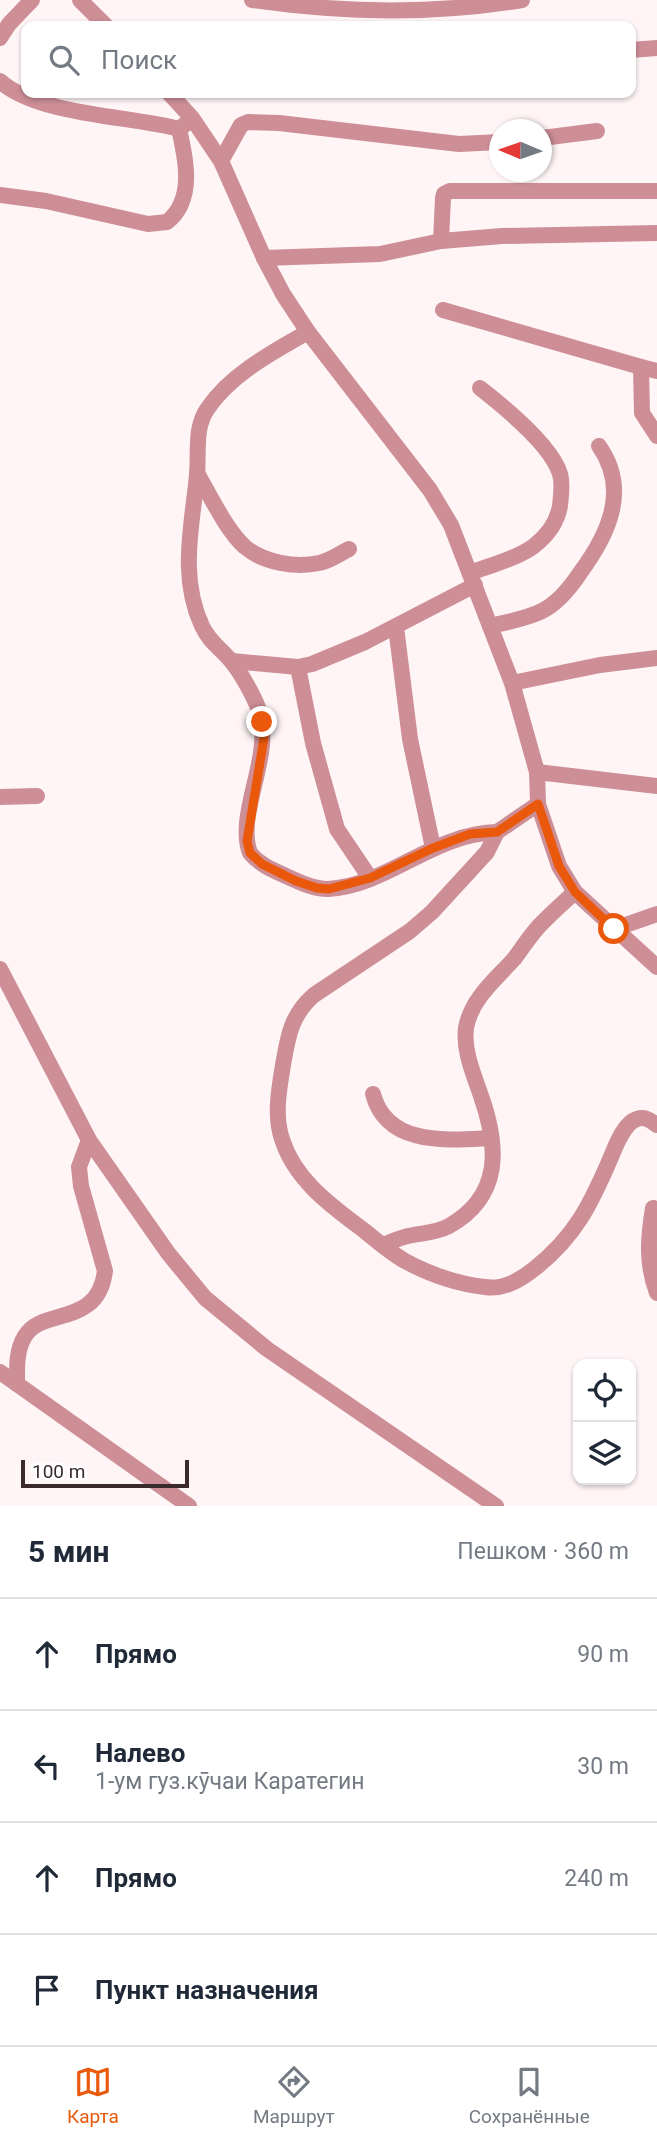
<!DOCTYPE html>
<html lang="ru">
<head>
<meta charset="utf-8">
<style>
	:root { --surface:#fff; --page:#f2f2f3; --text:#1f2937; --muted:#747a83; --line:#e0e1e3; --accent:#ea580c }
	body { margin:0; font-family:Roboto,sans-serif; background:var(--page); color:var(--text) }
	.controls { position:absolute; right:21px; bottom:21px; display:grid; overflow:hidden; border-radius:14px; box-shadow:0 2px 5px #0004 }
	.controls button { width:63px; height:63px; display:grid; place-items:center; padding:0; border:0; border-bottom:2px solid var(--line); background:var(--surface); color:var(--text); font:35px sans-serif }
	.compass { position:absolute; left:489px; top:119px; width:63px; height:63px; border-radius:50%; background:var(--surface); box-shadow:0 2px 5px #0004; rotate:272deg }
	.scale { position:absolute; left:21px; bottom:18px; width:168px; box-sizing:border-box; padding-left:7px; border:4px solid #3b2a2c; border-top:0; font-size:19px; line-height:24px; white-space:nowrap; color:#3b2a2c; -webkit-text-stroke:5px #fff; paint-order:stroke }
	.stop { position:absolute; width:21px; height:21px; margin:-16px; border:5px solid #ea580c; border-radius:50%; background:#fff }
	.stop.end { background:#ea580c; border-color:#fff; box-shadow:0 2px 7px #0008 }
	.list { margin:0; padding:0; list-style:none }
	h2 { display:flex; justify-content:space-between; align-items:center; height:91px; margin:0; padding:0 28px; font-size:30px }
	h2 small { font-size:23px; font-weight:400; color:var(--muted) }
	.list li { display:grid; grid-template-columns:46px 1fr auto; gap:21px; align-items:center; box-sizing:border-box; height:112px; padding:0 28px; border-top:2px solid var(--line) }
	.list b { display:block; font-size:26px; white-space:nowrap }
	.list p { margin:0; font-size:23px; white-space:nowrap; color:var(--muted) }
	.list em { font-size:23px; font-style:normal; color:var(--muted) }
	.icon { flex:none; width:38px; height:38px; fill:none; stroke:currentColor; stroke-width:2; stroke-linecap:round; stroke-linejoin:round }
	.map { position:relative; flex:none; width:657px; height:1506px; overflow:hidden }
	.search { position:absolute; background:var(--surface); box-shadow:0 2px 5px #0004; left:21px; right:21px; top:21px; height:77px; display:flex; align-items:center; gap:18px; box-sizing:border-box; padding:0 24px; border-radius:14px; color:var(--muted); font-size:26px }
	.sheet { height:539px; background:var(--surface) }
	nav { display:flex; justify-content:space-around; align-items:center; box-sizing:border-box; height:98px; border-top:2px solid var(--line); background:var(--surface); font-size:19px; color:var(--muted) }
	nav a { display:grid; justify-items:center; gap:4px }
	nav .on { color:var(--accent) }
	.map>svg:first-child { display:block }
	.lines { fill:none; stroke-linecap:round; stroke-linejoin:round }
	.minor { stroke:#cd8e96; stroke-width:16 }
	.route { stroke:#ea580c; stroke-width:9 }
</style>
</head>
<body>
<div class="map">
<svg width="657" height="1506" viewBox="0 0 657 1506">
	<rect width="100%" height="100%" fill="#fff5f6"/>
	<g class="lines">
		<g class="minor">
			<path d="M80 0 106 26"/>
			<path d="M252 0C342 13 431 15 522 0"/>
			<path d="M0 38 9 24 32 0"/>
			<path d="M631 50 657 48"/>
			<path d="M0 81C37 115 131 116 179 129L187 123"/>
			<path d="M169 93 192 118 221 161 264 258 283 294 308 332 430 490 451 525 512 683 537 772 538 804 559 866 575 892 657 967"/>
			<path d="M542 138 597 131"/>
			<path d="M221 161 241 125 248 122 279 123 459 144 500 142"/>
			<path d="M0 195 46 201 148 224 167 222C195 200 186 159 179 129"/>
			<path d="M441 241 443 198 444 194 450 191H657"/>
			<path d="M264 258 380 254 441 241 502 236 657 233"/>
			<path d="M443 310 641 367"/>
			<path d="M308 332C273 352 231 374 208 408 194 427 199 453 197 475 192 527 179 576 202 626 210 643 221 648 232 662 241 673 259 704 261 718 270 761 236 816 250 853 260 865 273 870 286 876 299 882 314 889 328 889 387 886 434 833 497 832"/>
			<path d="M657 371 641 367 642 413 657 436"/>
			<path d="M197 473C210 495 226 530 245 547 264 563 296 568 319 563 330 561 339 554 349 549"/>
			<path d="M470 573C491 565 516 559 534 546 548 535 557 523 560 506 561 495 563 484 560 474 552 446 503 406 480 388"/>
			<path d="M490 626C507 622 526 619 542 611 558 603 570 588 580 573 608 535 630 490 599 446"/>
			<path d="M396 627 410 739 433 848"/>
			<path d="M232 661 298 667 312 664 365 642 475 585"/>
			<path d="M298 667 313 743 337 829 370 878"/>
			<path d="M512 683 600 665 657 658"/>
			<path d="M537 772 657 786"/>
			<path d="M0 797 37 796"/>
			<path d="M538 804 497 832 487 852 432 912 410 931 314 995C291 1015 288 1036 283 1065 279 1089 274 1116 282 1139 295 1181 333 1207 366 1232 378 1242 391 1253 405 1261 429 1274 458 1284 485 1287 504 1290 520 1280 534 1269 575 1237 591 1204 611 1157 616 1145 624 1123 637 1119 645 1116 651 1121 657 1125"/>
			<path d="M614 929 657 914"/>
			<path d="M0 969 89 1140 168 1253 205 1298 267 1349 496 1506"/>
			<path d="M373 1094C387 1147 448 1140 491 1138"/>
			<path d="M89 1140 79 1167 81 1186 105 1271C98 1328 42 1307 25 1336 16 1350 17 1368 17 1384L189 1506"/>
			<path d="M653 1208C648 1238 646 1264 657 1293"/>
			<path d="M383 1245C391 1242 399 1238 408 1236 422 1233 436 1233 449 1226 502 1196 499 1147 481 1096 474 1075 463 1051 466 1028 471 999 495 980 514 959 524 946 532 932 544 921 554 911 565 901 575 892"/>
			<path d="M0 1372 17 1384"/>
		</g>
	</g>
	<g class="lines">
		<path class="route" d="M262 722 264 738 247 841 250 853 262 864 296 881 317 888 329 889 370 878 433 848 470 834 497 832 538 804 559 866 575 892 614 929"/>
	</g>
</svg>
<div class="controls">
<button><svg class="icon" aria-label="locate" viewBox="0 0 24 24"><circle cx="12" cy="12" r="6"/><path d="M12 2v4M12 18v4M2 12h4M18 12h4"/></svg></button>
<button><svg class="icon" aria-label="layers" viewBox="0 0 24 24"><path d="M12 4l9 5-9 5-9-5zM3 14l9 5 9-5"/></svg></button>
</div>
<svg class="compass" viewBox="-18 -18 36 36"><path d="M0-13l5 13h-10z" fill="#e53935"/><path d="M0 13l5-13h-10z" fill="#747a83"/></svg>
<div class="scale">100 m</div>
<div class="stop" style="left:614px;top:929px"></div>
<div class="stop end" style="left:262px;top:722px"></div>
<div class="search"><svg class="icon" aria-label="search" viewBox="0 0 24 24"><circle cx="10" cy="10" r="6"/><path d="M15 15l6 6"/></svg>Поиск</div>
</div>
<section class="sheet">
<h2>5 мин<small>Пешком · 360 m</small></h2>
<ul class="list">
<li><svg class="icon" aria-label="ahead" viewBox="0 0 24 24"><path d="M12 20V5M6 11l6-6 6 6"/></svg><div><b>Прямо</b></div><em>90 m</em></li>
<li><svg class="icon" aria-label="left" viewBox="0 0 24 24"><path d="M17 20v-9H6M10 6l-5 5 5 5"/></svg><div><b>Налево</b><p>1-ум гуз.кӯчаи Каратегин</p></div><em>30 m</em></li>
<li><svg class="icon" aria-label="ahead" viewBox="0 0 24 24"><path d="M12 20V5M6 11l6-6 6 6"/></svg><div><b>Прямо</b></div><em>240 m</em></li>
<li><svg class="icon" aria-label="arrive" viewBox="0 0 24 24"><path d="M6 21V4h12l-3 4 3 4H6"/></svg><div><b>Пункт назначения</b></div></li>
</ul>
</section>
<nav>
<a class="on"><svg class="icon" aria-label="map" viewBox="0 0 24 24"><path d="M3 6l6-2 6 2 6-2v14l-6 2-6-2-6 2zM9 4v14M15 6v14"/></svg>Карта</a>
<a><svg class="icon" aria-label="directions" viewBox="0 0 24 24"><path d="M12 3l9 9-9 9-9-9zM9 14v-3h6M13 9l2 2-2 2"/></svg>Маршрут</a>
<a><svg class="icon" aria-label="saved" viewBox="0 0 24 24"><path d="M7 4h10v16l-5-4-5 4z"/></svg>Сохранённые</a>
</nav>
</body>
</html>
